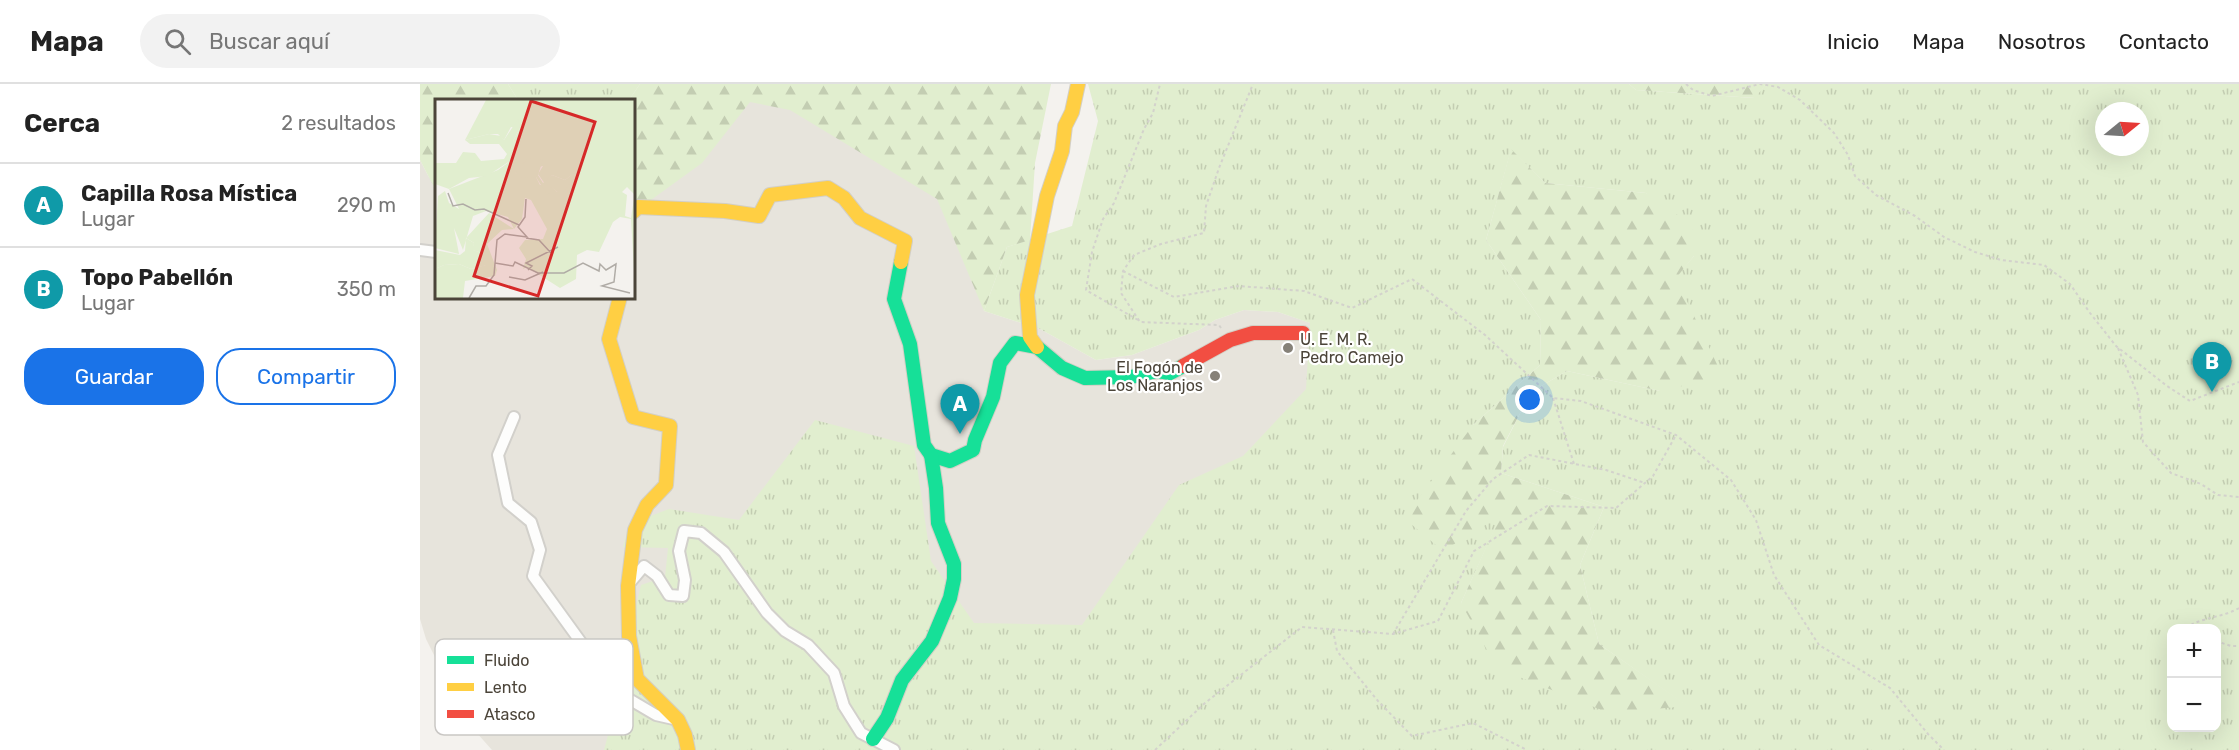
<!DOCTYPE html>
<html lang="es">
<head>
<meta charset="utf-8">
<style>
	:root { --surface:#fff; --page:#f2f2f2; --text:#222; --muted:#767676; --line:#e0e0e0; --accent:#1a73e8 }
	body { margin:0; font-family:Rubik,sans-serif; background:var(--page); color:var(--text) }
	.controls { position:absolute; right:18px; bottom:18px; display:grid; overflow:hidden; border-radius:12px; box-shadow:0 6px 24px #0002 }
	.controls button { width:54px; height:54px; display:grid; place-items:center; padding:0; border:0; border-bottom:2px solid var(--line); background:var(--surface); color:var(--text); font:30px sans-serif }
	.compass { position:absolute; left:1675px; top:18px; width:54px; height:54px; border-radius:50%; background:var(--surface); box-shadow:0 6px 24px #0002; rotate:72deg }
	.you { position:absolute; left:1110px; top:316px; width:21px; height:21px; margin:-15px; border:4px solid #fff; border-radius:50%; background:#1a73e8; box-shadow:0 0 0 9px #1a73e833 }
	.badge { display:grid; place-items:center; width:39px; height:39px; border-radius:50%; background:var(--accent); color:#fff; font-size:20px; font-weight:700 }
	.pin { position:absolute; translate:-50% -50px; filter:drop-shadow(0 2px 3px #0008) }
	.pin::after { content:''; position:absolute; top:32px; width:21px; height:18px; background:inherit; clip-path:polygon(0 0,100% 0,50% 100%) }
	.list { margin:0; padding:0; list-style:none }
	h2 { display:flex; justify-content:space-between; align-items:center; height:78px; margin:0; padding:0 24px; font-size:26px }
	h2 small { font-size:20px; font-weight:400; color:var(--muted) }
	.list li { display:grid; grid-template-columns:39px 1fr auto; gap:18px; align-items:center; box-sizing:border-box; height:84px; padding:0 24px; border-top:2px solid var(--line) }
	.list b { display:block; font-size:22px; white-space:nowrap }
	.list p { margin:0; font-size:20px; white-space:nowrap; color:var(--muted) }
	.list em { font-size:20px; font-style:normal; color:var(--muted) }
	.actions { display:flex; gap:12px; padding:18px 24px }
	.actions a { flex:1; padding:14px 0; border:2px solid var(--accent); border-radius:24px; text-align:center; font-size:21px; color:var(--accent) }
	.actions .main { background:var(--accent); color:#fff }
	.icon { flex:none; width:33px; height:33px; fill:none; stroke:currentColor; stroke-width:2; stroke-linecap:round; stroke-linejoin:round }
	.map { position:relative; flex:none; width:1819px; height:666px; overflow:hidden }
	header { display:flex; align-items:center; gap:36px; box-sizing:border-box; height:84px; padding:0 30px; background:var(--surface); border-bottom:2px solid var(--line) }
	header strong { font-size:28px }
	nav { display:flex; gap:33px; margin-inline-start:auto; font-size:21px }
	.search { width:420px; height:54px; background:var(--page); display:flex; align-items:center; gap:15px; box-sizing:border-box; padding:0 21px; border-radius:33px; color:var(--muted); font-size:22px }
	main { display:flex }
	aside { flex:1; background:var(--surface) }
	.map>svg:first-child { display:block }
	.residential { fill:#e7e4dc }
	.grass { fill:url(#grass-tufts); fill-rule:evenodd }
	.forest { fill:url(#forest-firs) }
	.lines { fill:none; stroke-linecap:round; stroke-linejoin:round }
	.street-casing { stroke:#d2d0cb; stroke-width:14 }
	.fast-casing { stroke:#d3cfc5; stroke-width:16 }
	.slow-casing { stroke:#d3cfc5; stroke-width:16 }
	.jam-casing { stroke:#d3cfc5; stroke-width:16 }
	.path { stroke:#d3d2cc; stroke-width:2; stroke-dasharray:3 3; stroke-linecap:butt }
	.street { stroke:#fdfdfc; stroke-width:10 }
	.fast { stroke:#16e098; stroke-width:14 }
	.slow { stroke:#ffcf43; stroke-width:14 }
	.jam { stroke:#f24e42; stroke-width:14 }
	.poi-dot { fill:#868178; stroke:#fff; stroke-width:2 }
	.labels { text-anchor:middle; stroke-width:4.5; stroke-linejoin:round; paint-order:stroke }
	.poi-label { font-size:16px; fill:#4b4439; stroke:#fff; text-anchor:start }
	.inset-road { fill:none; stroke:#b0aca6; stroke-width:1.5 }
	.view { fill:#d62828; fill-opacity:0.15; stroke:#d62828; stroke-width:3 }
	.inset-edge { fill:none; stroke:#4b4439; stroke-width:3 }
	.key { fill:#fff; stroke:#c9c7c4; stroke-width:1.5 }
	.key-label { font-size:16px; fill:#4b4439 }
</style>
</head>
<body>
<header>
<strong>Mapa</strong>
<div class="search"><svg class="icon" aria-label="search" viewBox="0 0 24 24"><circle cx="10" cy="10" r="6"/><path d="M15 15l6 6"/></svg>Buscar aquí</div>
<nav><a>Inicio</a><a>Mapa</a><a>Nosotros</a><a>Contacto</a></nav>
</header>
<main>
<aside>
<h2>Cerca<small>2 resultados</small></h2>
<ul class="list">
<li><span class="badge" style="background:#0f9aa8">A</span><div><b>Capilla Rosa Mística</b><p>Lugar</p></div><em>290 m</em></li>
<li><span class="badge" style="background:#0f9aa8">B</span><div><b>Topo Pabellón</b><p>Lugar</p></div><em>350 m</em></li>
</ul>
<div class="actions"><a class="main">Guardar</a><a>Compartir</a></div>
</aside>
<div class="map">
<svg width="1819" height="666" viewBox="0 0 1819 666">
	<defs>
		<pattern id="grass-tufts" width="24" height="20" patternUnits="userSpaceOnUse" patternTransform="scale(1.5)"><rect width="24" height="20" fill="#e1eecf"/><path d="M3 7l-1-3M5 7V3M7 7l1-3M15 17l-1-3M17 17v-4M19 17l1-3" fill="none" stroke="#c3cdb2"/></pattern>
		<pattern id="forest-firs" width="22" height="20" patternUnits="userSpaceOnUse" patternTransform="scale(1.5)"><rect width="22" height="20" fill="#e1eecf"/><path d="M5 1l3.5 6h-7zM16 11l3.5 6h-7z" fill="#c3cdb2"/></pattern>
	</defs>
	<rect width="100%" height="100%" fill="#f4f2ee"/>
	<path class="residential" d="M392 0 533 85 564 227 620 245 676 276 712 271 779 246 795 236 824 226 858 228 917 248 1107 666H72L48 639 6 555 0 535V76L16 107V213H213V77L275 13Z"/>
	<g class="grass">
		<path d="M88 0H220L209 16H98Z"/>
		<path d="M668 0H1209L1216 6 1334 14 1346 0H1819V666H184L201 603 203 576 221 501 245 493 248 464 203 463 209 440 249 425 319 436 395 336 494 362 511 477 554 539 662 541 759 401 823 372 886 305 890 239 858 228 824 226 795 236 779 246 712 271 676 276 620 245 564 227 587 163 652 142 678 37ZM1684 27H1720V63H1684ZM1091 66 1125 99 1226 109 1274 172 1255 194 1240 307 1147 287 1111 308 1083 363 1081 389 1184 423 1160 481 1179 560 1267 622 1041 519 1081 431 1053 341 1120 281 1121 236 1066 156ZM1752 544H1796V644H1752Z"/>
	</g>
	<g class="forest">
		<path d="M0 0H88L98 16H16V107L0 76Z"/>
		<path d="M220 0H631L615 79 610 156 587 163 564 227 517 115 370 26 330 18 282 79 213 129V16H209Z"/>
		<path d="M1209 0H1346L1335 14 1216 6Z"/>
		<path d="M1091 65 1125 99 1226 109 1272 141 1274 172 1256 194 1303 293 1240 307 1147 287 1111 308 1083 362 1081 389 1184 423 1160 481 1179 560 1268 622 1189 629 1077 584 1041 519 1080 432 1023 467 984 434 1053 341 1120 281 1121 236 1066 156Z"/>
	</g>
	<g class="lines">
		<defs>
			<g id="street">
				<path d="M0 166 16 168"/>
				<path d="M94 333 78 371 88 419 111 438 120 466 113 492 197 608 236 631 258 636"/>
				<path d="M208 501 224 482 237 492 249 511 263 512 265 496 259 467 264 447 281 449 304 468 347 529 365 547 388 561 414 589 424 622 441 649 474 666"/>
			</g>
			<g id="fast">
				<path d="M481 178 474 215 490 260 504 361 511 371 530 377 553 366 555 356 573 313 580 279 595 259 617 263 642 284 665 294 711 293 737 287 750 289 763 282"/>
				<path d="M453 655 467 634 482 596 512 557 530 514 534 495V480L518 439 516 404 511 371"/>
			</g>
			<g id="slow">
				<path d="M213 128 218 123 305 127 339 132 350 111 408 104 424 114 440 134 485 157 481 178"/>
				<path d="M200 213 189 255 213 333 250 342 246 401 227 421 215 446 208 502 209 552 217 595 258 636 265 651 268 666"/>
				<path d="M617 263 610 253 607 211 627 112 642 67 645 42 652 28 658 0"/>
			</g>
			<path id="jam" d="M763 282 810 256 833 249H883"/>
		</defs>
		<use href="#street" class="street-casing"/>
		<use href="#fast" class="fast-casing"/>
		<use href="#slow" class="slow-casing"/>
		<use href="#jam" class="jam-casing"/>
		<g class="path">
			<path d="M1266 0 1273 6 1292 12 1340 0 1358 3 1380 16 1414 49 1428 71 1435 92 1456 111 1495 132 1524 153 1555 168 1581 176 1624 181 1650 200 1670 229 1696 262 1747 302 1770 317 1819 298"/>
			<path d="M703 187 754 213 819 202 884 207 932 224 992 195 1065 251 1133 314 1161 317 1256 351 1311 396 1336 436 1354 491 1399 561 1470 604 1508 650 1524 666"/>
			<path d="M718 236 666 206 672 168 683 135 694 119 724 45 733 29 740 0"/>
			<path d="M801 244 799 241 720 238 701 209 703 187 714 171 741 160 784 149 786 122 799 84 833 0"/>
			<path d="M1698 264 1718 311 1723 358 1751 389 1781 400 1798 411 1819 413"/>
			<path d="M1133 314 1154 380"/>
			<path d="M1766 544C1781 533 1802 534 1819 524"/>
			<path d="M913 546 917 567 958 617 992 652 1053 639 1107 666"/>
			<path d="M973 550 1046 427 1073 395 1109 371 1186 386 1225 399"/>
			<path d="M1796 557 1811 562H1819"/>
			<path d="M735 666 785 619 882 543 973 550 1018 537 1054 467 1127 422 1196 424 1233 392 1256 351"/>
		</g>
		<use href="#street" class="street"/>
		<use href="#fast" class="fast"/>
		<use href="#slow" class="slow"/>
		<use href="#jam" class="jam"/>
	</g>
	<g class="poi-dot">
		<circle cx="868" cy="264" r="6"/>
		<circle cx="795" cy="292" r="6"/>
	</g>
	<g class="labels">
		<g class="poi-label">
			<text x="880" y="261">U. E. M. R.<tspan x="880" dy="18">Pedro Camejo</tspan></text>
			<text x="783" y="289" text-anchor="end">El Fogón de<tspan x="783" dy="18">Los Naranjos</tspan></text>
		</g>
	</g>
	<g transform="translate(15 15)">
		<rect width="200" height="200" fill="#f4f2ee"/>
		<path d="M51 1H199V95L192 88 187 93 192 96 190 117 196 119 199 100V171L196 120 185 118 178 123 164 153 152 151 142 156 141 180 125 189 92 168 88 170 91 160 84 149 90 141 108 140 112 130 96 101 90 99 87 120 79 130 73 118 51 112 38 117 28 151 19 129 24 155 0 149 3 97 10 92 14 104 24 110 14 90 63 71 78 60 82 49 78 42 85 29 76 28 69 41 63 35H54L30 41ZM108 67 103 75 110 85 117 76 130 81 138 75 122 93 115 86H105L101 78 80 74ZM31 139 39 144 38 151 44 153 52 166 36 170 24 165 9 166 0 170V151L25 156 30 152Z" fill="#e1eecf" fill-rule="evenodd"/>
		<path d="M83 20 85 29 78 42 82 49 78 60 52 77 34 79 14 90 0 85V64H21L28 53 40 54 46 62 69 60 72 55 64 45H35L30 41 54 35 66 37 69 41ZM93 59 108 61 103 76 108 84 117 76 130 81 139 74 137 82 129 92 122 93 115 87 116 93 112 96 101 78 88 79 80 74ZM54 114 79 130 67 131 52 145 62 171 60 177 30 182 28 199H0V170L9 166 24 165 36 170 51 166 44 153 37 151 39 144 31 139Z" fill="#e1eecf"/>
		<path class="inset-road" d="M13 94 18 107 28 105 40 111 49 110 84 126M91 139 104 141 116 154M60 164 78 167 80 163 103 174H129L148 164 164 172 165 165 171 171 181 165 179 183 167 187 195 194M93 171 97 167 91 164 123 148M74 178 90 181 108 173M34 199 41 187H51L59 176 62 141 70 135 92 138 83 128 90 118 91 100"/>
		<path class="view" d="M96 2 160 23 103 197 39 177Z"/>
		<rect width="200" height="200" class="inset-edge"/>
	</g>
	<rect x="15" y="555" width="198" height="96" rx="9" class="key"/>
	<rect x="27" y="572" width="27" height="8" fill="#16e098"/>
	<rect x="27" y="599" width="27" height="8" fill="#ffcf43"/>
	<rect x="27" y="626" width="27" height="8" fill="#f24e42"/>
	<g class="key-label">
		<text x="64" y="582">Fluido</text>
		<text x="64" y="609">Lento</text>
		<text x="64" y="636">Atasco</text>
	</g>
</svg>
<div class="controls">
<button>+</button>
<button>−</button>
</div>
<svg class="compass" viewBox="-18 -18 36 36"><path d="M0-13l5 13h-10z" fill="#e53935"/><path d="M0 13l5-13h-10z" fill="#767676"/></svg>
<div class="you"></div>
<div class="pin badge" style="left:540px;top:350px;background:#0f9aa8">A</div>
<div class="pin badge" style="left:1792px;top:308px;background:#0f9aa8">B</div>
</div>
</main>
</body>
</html>
